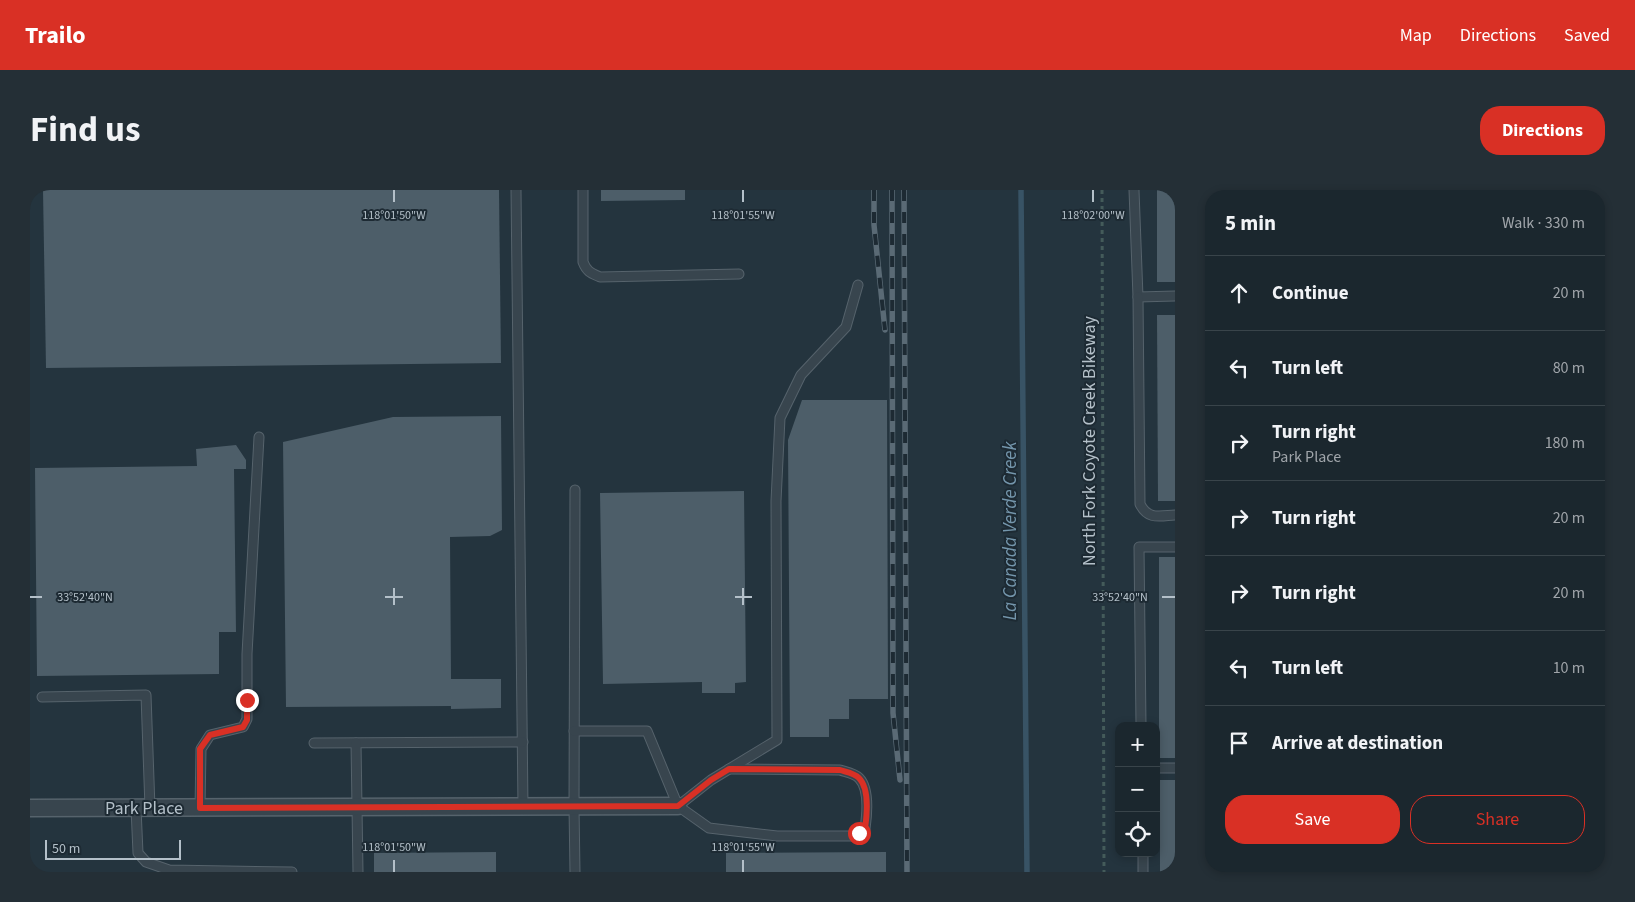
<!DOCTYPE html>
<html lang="en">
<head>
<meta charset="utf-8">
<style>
	:root { --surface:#1b272e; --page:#242f36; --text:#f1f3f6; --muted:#a0a5aa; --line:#39444a; --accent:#d93025 }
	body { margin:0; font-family:"Source Sans 3",sans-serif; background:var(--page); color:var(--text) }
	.controls { position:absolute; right:15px; bottom:15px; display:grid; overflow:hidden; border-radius:10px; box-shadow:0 2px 8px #0003 }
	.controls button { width:45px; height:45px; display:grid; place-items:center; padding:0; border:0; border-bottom:1px solid var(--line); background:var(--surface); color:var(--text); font:25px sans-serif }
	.scale { position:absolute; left:15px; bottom:12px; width:136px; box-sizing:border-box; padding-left:5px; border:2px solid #b4c0c9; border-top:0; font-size:14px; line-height:18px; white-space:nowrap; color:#b4c0c9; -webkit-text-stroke:4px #1d2a33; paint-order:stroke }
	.stop { position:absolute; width:15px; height:15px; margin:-11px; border:4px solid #d93025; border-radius:50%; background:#fff }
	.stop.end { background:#d93025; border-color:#fff; box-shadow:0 1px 5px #0008 }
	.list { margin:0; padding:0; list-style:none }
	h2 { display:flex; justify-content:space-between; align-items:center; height:65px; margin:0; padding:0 20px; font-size:21px }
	h2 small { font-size:16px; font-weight:400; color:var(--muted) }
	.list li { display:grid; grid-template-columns:32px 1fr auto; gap:15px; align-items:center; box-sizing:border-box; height:75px; padding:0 20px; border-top:1px solid var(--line) }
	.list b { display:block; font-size:19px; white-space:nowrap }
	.list p { margin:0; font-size:16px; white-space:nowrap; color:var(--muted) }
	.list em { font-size:16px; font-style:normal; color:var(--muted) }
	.actions { display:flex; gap:10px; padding:15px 20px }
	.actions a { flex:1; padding:11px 0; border:1px solid var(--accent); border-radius:20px; text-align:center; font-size:18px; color:var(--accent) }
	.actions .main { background:var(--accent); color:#fff }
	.icon { flex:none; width:28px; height:28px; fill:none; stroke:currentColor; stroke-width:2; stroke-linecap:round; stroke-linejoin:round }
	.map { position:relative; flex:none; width:1145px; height:682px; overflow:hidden; border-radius:20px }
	header { display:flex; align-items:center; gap:30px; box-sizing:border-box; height:70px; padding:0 25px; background:var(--accent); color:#fff }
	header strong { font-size:24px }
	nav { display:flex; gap:28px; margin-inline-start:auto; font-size:18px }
	.intro { display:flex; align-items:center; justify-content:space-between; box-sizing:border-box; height:120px; padding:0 30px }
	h1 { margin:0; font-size:35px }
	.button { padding:12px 22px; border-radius:20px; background:var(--accent); color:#fff; font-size:18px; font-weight:700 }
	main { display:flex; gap:30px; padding:0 30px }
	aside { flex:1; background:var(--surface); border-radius:20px; box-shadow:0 2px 8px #0003 }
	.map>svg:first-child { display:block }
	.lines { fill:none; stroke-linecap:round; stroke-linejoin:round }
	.stream { stroke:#385365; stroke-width:5.5 }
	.building { fill:#4d5e69 }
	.service-casing { stroke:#56636c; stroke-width:11 }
	.minor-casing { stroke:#56636c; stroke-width:19 }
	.path { stroke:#445b5a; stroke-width:3; stroke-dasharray:4 4; stroke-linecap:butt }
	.service { stroke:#38454e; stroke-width:9 }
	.minor { stroke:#38454e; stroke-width:16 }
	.rail-casing { stroke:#5a6a75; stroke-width:5.5 }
	.rail { stroke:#1d2a33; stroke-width:4; stroke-dasharray:11; stroke-linecap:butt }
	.route { stroke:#d93025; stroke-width:6 }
	.ticks { fill:none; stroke:#b4c0c9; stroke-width:2 }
	.labels { text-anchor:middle; stroke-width:4; stroke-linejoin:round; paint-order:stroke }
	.street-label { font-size:18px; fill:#b4c0c9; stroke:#1d2a33 }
	.water-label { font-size:19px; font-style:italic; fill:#7496ac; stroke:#1d2a33 }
	.ticks-label { font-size:12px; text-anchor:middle; fill:#b4c0c9; stroke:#1d2a33; stroke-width:4; stroke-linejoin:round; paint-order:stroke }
</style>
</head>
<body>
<header>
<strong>Trailo</strong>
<nav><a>Map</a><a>Directions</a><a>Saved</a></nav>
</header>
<div class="intro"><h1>Find us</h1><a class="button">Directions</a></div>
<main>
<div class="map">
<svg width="1145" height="682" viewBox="0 0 1145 682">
	<rect width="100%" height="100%" fill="#24343e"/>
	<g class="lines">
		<path class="stream" d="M991 0 997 682"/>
	</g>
	<g class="building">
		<path d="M13 0H469L471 173 16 178Z"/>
		<path d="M571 0H655V10L571 11Z"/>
		<rect x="1127" y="0" width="18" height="92"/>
		<path d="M1127 125H1145V311H1128Z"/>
		<path d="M772 210H857L858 509H819V529H799V547H760L758 250Z"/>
		<path d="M471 226 472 340 460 346 420 347 421 489H471V518L421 519V516L256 517 253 252 363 227Z"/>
		<path d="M206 255 216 270V279H204L206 442H189V484L7 486 5 278 167 276 166 259Z"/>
		<path d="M714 301 716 492 705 493V503H672V492L573 494 570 303Z"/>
		<rect x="1129" y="367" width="16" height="201"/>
		<rect x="1130" y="590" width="15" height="92"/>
		<path d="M466 662V682H344V663Z"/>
		<path d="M856 662V682H696V663Z"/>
	</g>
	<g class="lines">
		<defs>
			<g id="service">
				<path d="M486 0 493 617"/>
				<path d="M553 0V72C557 82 561 83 570 87L709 84"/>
				<path d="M1104 0 1108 107 1145 106"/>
				<path d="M1108 107 1110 314C1118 330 1129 326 1145 325"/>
				<path d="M545 300 544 617 545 682"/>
				<path d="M12 507 116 505 120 618"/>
				<path d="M1111 536 1109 357H1145"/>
				<path d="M544 541H617L648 616 679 638 747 646H820L829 643 835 639C837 625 840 599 829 588 824 583 816 582 810 580L699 579"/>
				<path d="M284 553 493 552"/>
				<path d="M326 553 328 682"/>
				<path d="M1126 578H1145"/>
				<path d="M648 616 681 590 747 550 746 311 750 228 771 185 816 137 828 95"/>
				<path d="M106 618 108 663 116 672 139 680 262 682"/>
				<path d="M170 618 171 559 180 545 213 537 217 529V464L229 247"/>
				<path d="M1113 663V682"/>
			</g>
			<path id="minor" d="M0 618 648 616"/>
		</defs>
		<use href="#service" class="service-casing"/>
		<use href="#minor" class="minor-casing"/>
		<path class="path" d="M1072 0 1074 682"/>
		<use href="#service" class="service"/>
		<use href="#minor" class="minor"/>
		<defs>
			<g id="rail">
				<path d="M844 0V35L855 140"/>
				<path d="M862 0 863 523 870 590"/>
				<path d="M874 0 877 682"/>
			</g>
		</defs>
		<use href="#rail" class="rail-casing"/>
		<use href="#rail" class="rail"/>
	</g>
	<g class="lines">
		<path class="route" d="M217 510V530L213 537 180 545 170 559V618L648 616 681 590 699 579 810 580C816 582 824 583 829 588 840 599 837 625 835 639L829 643"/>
	</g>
	<path class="ticks" d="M364 0V12M713 0V12M1063 0V12M364 398V415M713 398V415M0 407H12M355 407H373M705 407H722M1132 407H1145M364 670V682M713 670V682"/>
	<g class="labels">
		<g class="street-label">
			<text transform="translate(1059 251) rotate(-90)" y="6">North Fork Coyote Creek Bikeway</text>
			<text x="114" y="624">Park Place</text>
		</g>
		<g class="water-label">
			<text transform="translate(979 341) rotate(-90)" y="7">La Canada Verde Creek</text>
		</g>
	</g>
	<g class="ticks-label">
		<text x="364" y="29">118°01'50"W</text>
		<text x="713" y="29">118°01'55"W</text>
		<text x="1063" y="29">118°02'00"W</text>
		<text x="1090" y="411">33°52'40"N</text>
		<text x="55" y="411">33°52'40"N</text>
		<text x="364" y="661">118°01'50"W</text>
		<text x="713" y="661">118°01'55"W</text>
	</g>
</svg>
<div class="controls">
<button>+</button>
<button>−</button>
<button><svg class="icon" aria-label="locate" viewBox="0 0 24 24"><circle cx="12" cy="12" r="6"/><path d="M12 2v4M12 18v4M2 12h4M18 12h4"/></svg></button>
</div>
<div class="scale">50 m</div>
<div class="stop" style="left:829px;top:643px"></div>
<div class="stop end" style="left:217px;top:510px"></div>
</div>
<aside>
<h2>5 min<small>Walk · 330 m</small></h2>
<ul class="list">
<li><svg class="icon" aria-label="ahead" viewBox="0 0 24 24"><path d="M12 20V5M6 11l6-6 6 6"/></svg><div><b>Continue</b></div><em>20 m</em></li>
<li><svg class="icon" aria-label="left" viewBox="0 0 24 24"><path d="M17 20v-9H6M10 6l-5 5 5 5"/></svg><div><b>Turn left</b></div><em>80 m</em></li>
<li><svg class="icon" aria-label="right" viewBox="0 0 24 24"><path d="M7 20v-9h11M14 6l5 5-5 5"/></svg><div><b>Turn right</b><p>Park Place</p></div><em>180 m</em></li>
<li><svg class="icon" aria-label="right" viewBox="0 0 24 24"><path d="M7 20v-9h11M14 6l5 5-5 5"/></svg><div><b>Turn right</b></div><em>20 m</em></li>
<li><svg class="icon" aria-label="right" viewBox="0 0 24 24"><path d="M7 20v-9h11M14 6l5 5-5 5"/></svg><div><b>Turn right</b></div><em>20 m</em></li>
<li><svg class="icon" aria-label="left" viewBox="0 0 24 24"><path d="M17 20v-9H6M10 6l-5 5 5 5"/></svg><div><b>Turn left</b></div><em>10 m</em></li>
<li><svg class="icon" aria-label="arrive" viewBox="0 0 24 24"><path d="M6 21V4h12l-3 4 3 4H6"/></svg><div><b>Arrive at destination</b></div></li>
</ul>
<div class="actions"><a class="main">Save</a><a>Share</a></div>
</aside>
</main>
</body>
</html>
